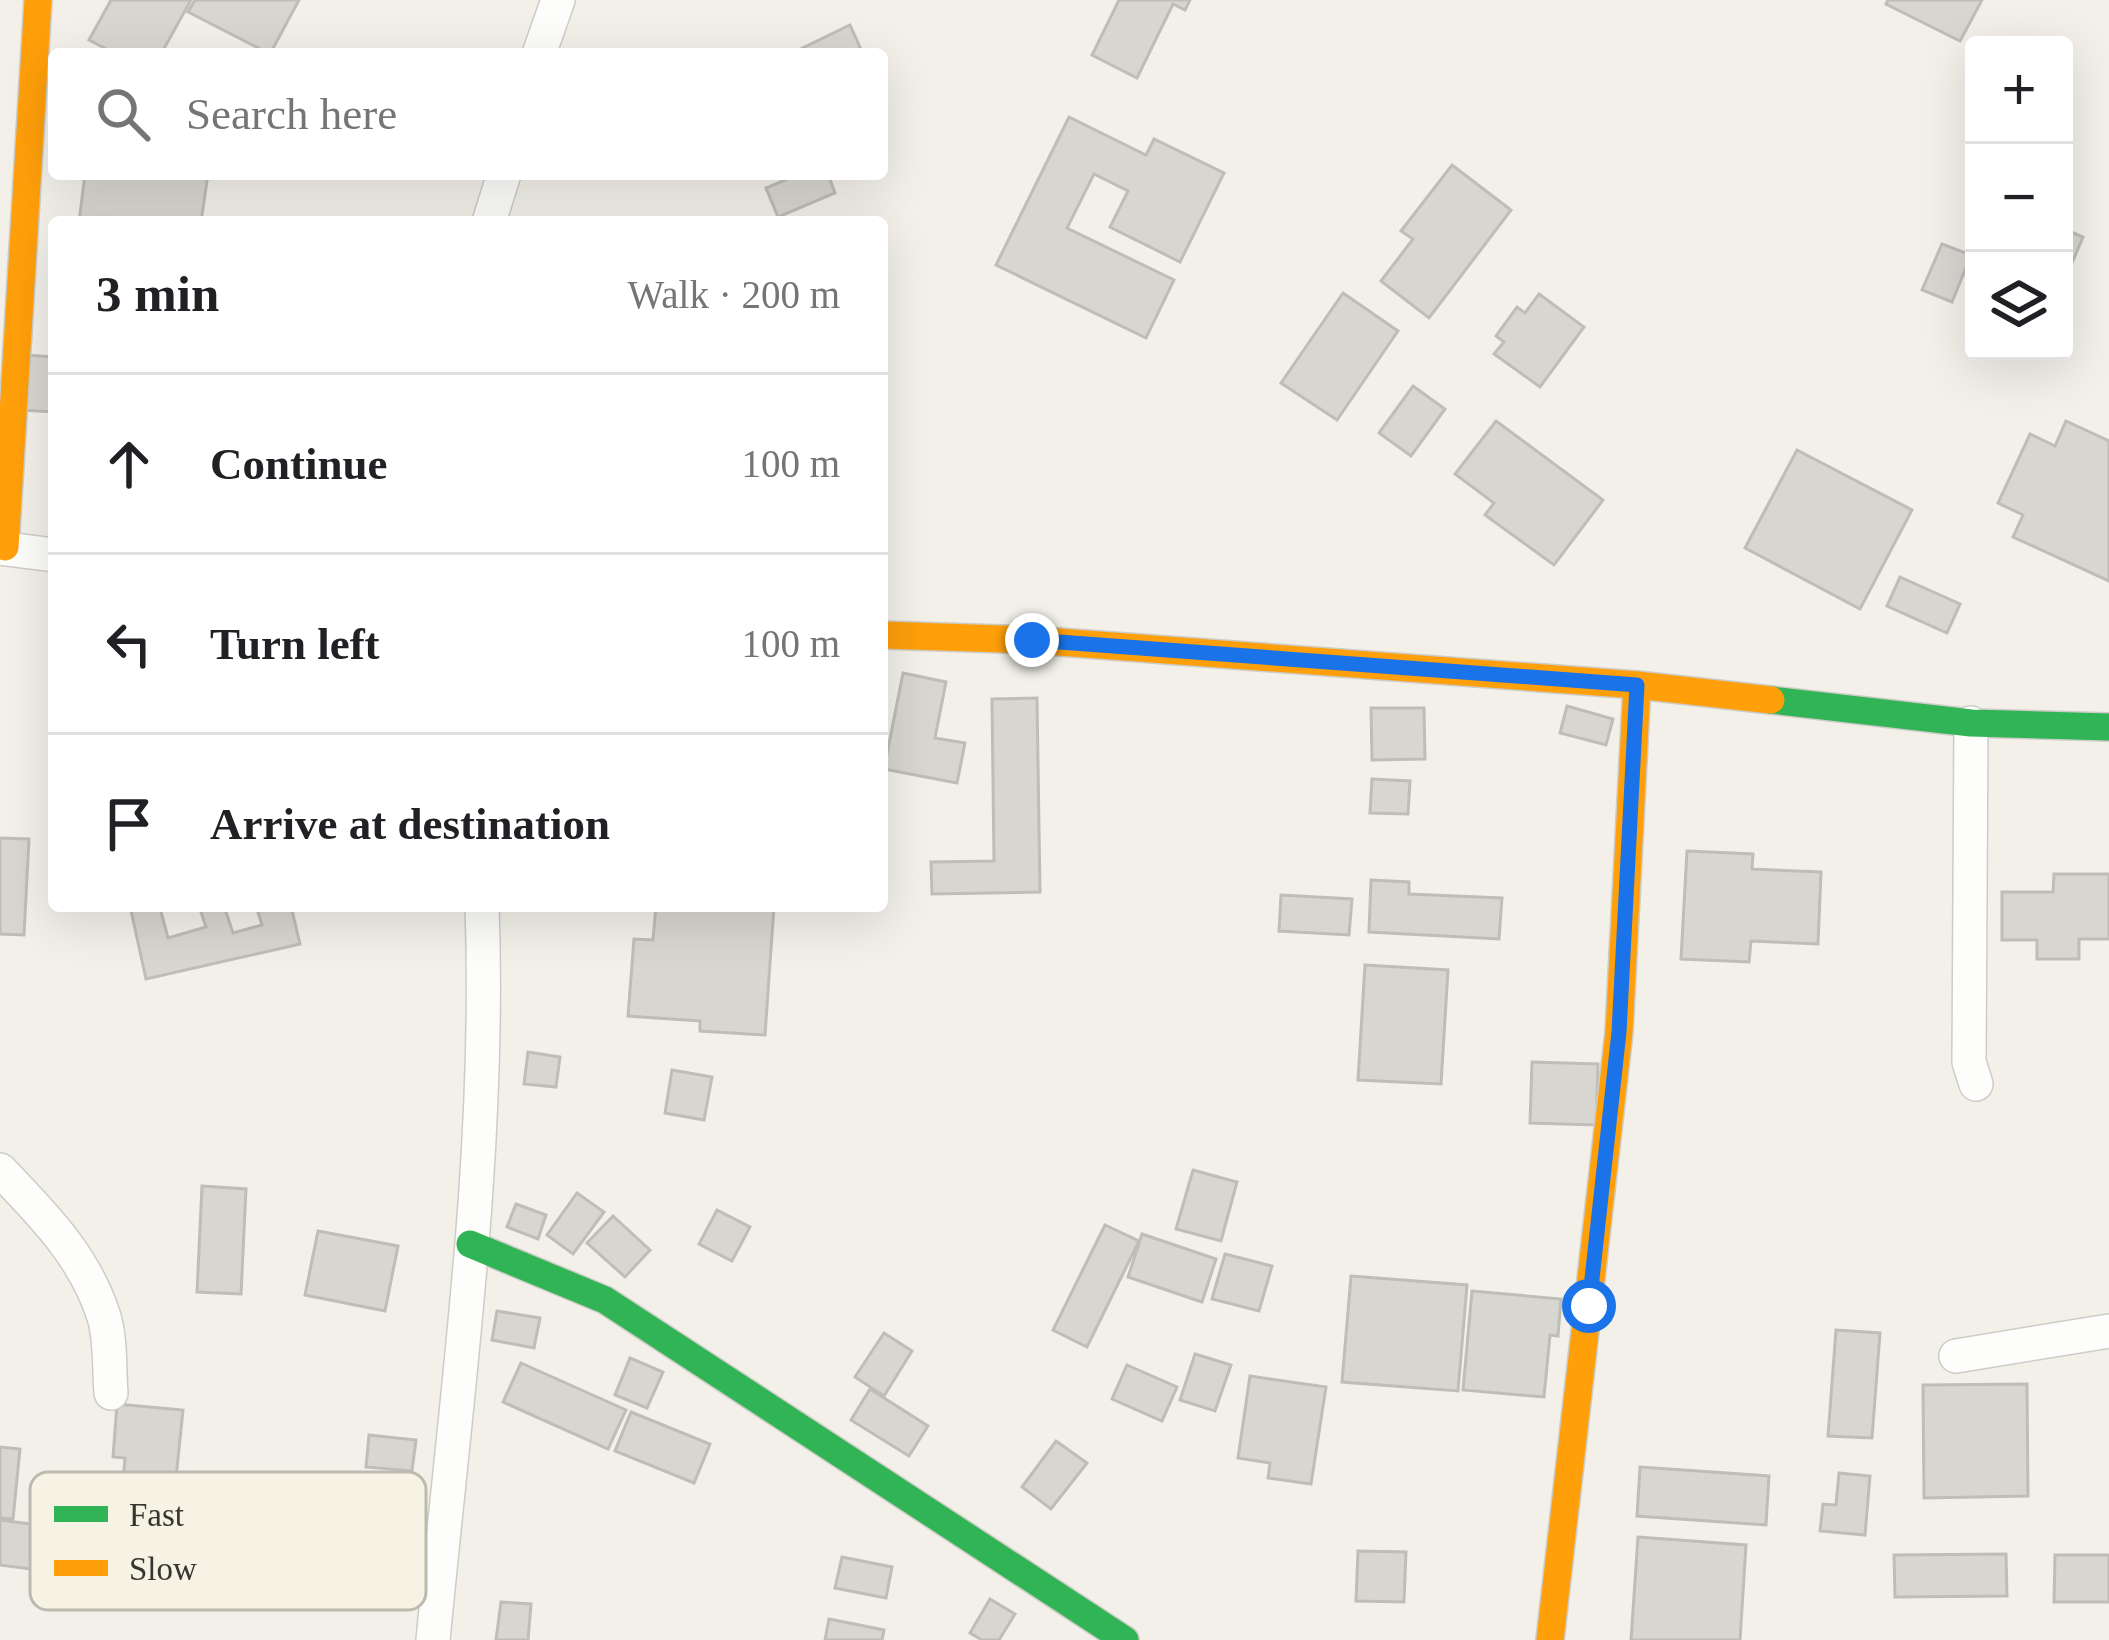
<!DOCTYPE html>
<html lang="en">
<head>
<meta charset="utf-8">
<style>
	:root { --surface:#fff; --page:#f6f6f6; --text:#202124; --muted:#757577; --line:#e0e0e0 }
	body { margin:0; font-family:Georgia,serif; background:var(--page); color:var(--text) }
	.controls { position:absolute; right:36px; top:36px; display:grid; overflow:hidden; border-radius:12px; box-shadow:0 12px 48px #0002 }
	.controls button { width:108px; height:108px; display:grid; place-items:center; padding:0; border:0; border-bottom:3px solid var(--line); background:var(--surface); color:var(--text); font:60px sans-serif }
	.stop { position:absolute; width:36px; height:36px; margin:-27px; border:9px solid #1a73e8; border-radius:50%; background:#fff }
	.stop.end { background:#1a73e8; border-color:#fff; box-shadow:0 3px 12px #0008 }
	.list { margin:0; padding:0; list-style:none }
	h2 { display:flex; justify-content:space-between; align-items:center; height:156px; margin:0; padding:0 48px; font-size:51px }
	h2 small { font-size:39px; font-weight:400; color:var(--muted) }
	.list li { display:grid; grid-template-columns:78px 1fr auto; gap:36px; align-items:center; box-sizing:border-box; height:180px; padding:0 48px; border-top:3px solid var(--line) }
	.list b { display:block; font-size:45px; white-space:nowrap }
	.list em { font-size:39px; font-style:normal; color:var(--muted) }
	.icon { flex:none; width:66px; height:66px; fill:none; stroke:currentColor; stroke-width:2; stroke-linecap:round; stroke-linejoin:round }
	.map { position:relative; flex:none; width:2109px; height:1640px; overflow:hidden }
	.search { position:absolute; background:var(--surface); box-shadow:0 12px 48px #0002; left:48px; top:48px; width:840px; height:132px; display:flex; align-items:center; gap:30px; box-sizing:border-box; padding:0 42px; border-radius:12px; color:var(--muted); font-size:45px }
	.panel { position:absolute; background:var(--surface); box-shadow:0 12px 48px #0002; left:48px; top:216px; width:840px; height:696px; border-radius:12px }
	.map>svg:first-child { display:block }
	.building { fill:#d8d6d0; stroke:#bfbdb8; stroke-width:3 }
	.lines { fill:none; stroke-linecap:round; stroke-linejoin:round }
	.street-casing { stroke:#ceccc6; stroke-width:36 }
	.fast-casing { stroke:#ceccc6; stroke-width:30 }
	.slow-casing { stroke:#ceccc6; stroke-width:30 }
	.street { stroke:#fdfdfc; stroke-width:33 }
	.fast { stroke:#30b455; stroke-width:27 }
	.slow { stroke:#ff9f0a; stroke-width:27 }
	.route { stroke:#1a73e8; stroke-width:15 }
	.key { fill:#f6f3e5; stroke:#bcbaaf; stroke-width:3 }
	.key-label { font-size:33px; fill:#363530 }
</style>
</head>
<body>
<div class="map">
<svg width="2109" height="1640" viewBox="0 0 2109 1640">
	<rect width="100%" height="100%" fill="#f2f0e9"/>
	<g class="building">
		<path d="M111 0H191L161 54H116L89 40Z"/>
		<path d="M195 0H299L270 54 188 12Z"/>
		<path d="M1119 0H1190L1185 10 1173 4 1137 78 1092 55Z"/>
		<path d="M1888 0H1982L1960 41 1886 4Z"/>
		<path d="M850 25 863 54H790Z"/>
		<path d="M1069 117 1146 155 1154 139 1224 173 1180 262 1110 227 1128 191 1094 174 1067 228 1174 280 1146 338 996 265Z"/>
		<path d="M1452 165 1511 210 1429 318 1381 281 1413 239 1401 231Z"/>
		<path d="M85 174H208L201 222H79Z"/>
		<path d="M799 174H828L835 193 778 217 766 188Z"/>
		<path d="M2064 229 2083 237 2069 270 2064 268Z"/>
		<path d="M1942 244 1971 255 1952 302 1922 290Z"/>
		<path d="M1343 293 1398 331 1337 420 1281 383Z"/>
		<path d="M1539 294 1584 327 1540 387 1494 354 1504 342 1496 336 1517 307 1525 313Z"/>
		<path d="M25 355 54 357V412L21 410Z"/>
		<path d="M1413 386 1445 409 1411 456 1379 433Z"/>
		<path d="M1496 421 1603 500 1554 565 1485 515 1494 503 1455 474Z"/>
		<path d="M2066 421 2109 441V581L2013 537 2023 515 1998 503 2030 434 2055 446Z"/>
		<path d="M1797 450 1912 510 1860 609 1745 548Z"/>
		<path d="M1900 577 1960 604 1947 633 1887 606Z"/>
		<path d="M903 673 946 682 935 738 965 743 957 783 884 769Z"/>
		<path d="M1037 698 1040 892 932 894 931 862 994 861 992 699Z"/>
		<path d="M1567 706 1613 719 1606 745 1560 733Z"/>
		<path d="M1371 708H1424L1425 759 1372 760Z"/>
		<path d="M1372 779 1410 781 1408 814 1370 813Z"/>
		<path d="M0 838 29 839 24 935 0 934Z"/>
		<path d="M1687 851 1753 854 1752 869 1821 872 1818 944 1751 941 1749 962 1681 959Z"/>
		<path d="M2054 874H2109V939H2079V959H2037V940H2002V892H2053Z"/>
		<path d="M1371 880 1409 882V894L1502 898 1499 939 1369 932Z"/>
		<path d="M1281 895 1352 899 1349 935 1279 931Z"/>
		<path d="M130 906H167L160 908 168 938 206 927 199 906H224L233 933 262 925 256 906H291L300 944 146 979Z"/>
		<path d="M656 906H774L765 1035 700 1031V1021L628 1016 634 939 653 940Z"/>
		<path d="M1365 965 1448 970 1441 1084 1358 1080Z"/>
		<path d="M528 1052 560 1057 556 1087 524 1084Z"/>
		<path d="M1532 1062 1598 1064 1596 1125 1530 1123Z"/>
		<path d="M672 1070 712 1077 704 1120 665 1113Z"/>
		<path d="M1193 1170 1237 1182 1221 1241 1176 1229Z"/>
		<path d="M202 1186 246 1189 241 1294 197 1292Z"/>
		<path d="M577 1193 604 1212 573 1254 547 1235Z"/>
		<path d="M516 1204 546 1215 538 1239 507 1227Z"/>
		<path d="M717 1210 750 1227 732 1261 699 1244Z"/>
		<path d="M613 1216 650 1250 625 1277 587 1243Z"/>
		<path d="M1105 1225 1139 1241 1087 1347 1053 1330Z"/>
		<path d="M318 1231 398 1246 385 1311 305 1295Z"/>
		<path d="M1142 1234 1216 1259 1202 1302 1128 1277Z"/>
		<path d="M1225 1254 1272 1266 1259 1311 1212 1299Z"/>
		<path d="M1351 1276 1467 1285 1458 1391 1342 1382Z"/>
		<path d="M1472 1291 1561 1299 1558 1336 1550 1335 1544 1397 1463 1390Z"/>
		<path d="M497 1311 540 1318 534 1348 492 1340Z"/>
		<path d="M1836 1330 1880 1333 1872 1438 1828 1436Z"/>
		<path d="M884 1333 912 1351 884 1396 855 1377Z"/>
		<path d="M1195 1354 1231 1365 1215 1411 1180 1400Z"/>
		<path d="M630 1358 663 1372 647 1408 615 1395Z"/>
		<path d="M521 1363 626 1410 608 1449 503 1402Z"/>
		<path d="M1127 1365 1177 1387 1162 1421 1112 1399Z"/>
		<path d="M1250 1376 1326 1387 1311 1484 1268 1478 1270 1463 1238 1458Z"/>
		<path d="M2027 1384 2028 1496 1924 1498 1923 1385Z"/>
		<path d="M870 1389 928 1426 909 1456 851 1420Z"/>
		<path d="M117 1404 183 1410 165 1584 114 1579 125 1458 113 1457Z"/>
		<path d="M631 1412 710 1444 694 1483 615 1451Z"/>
		<path d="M369 1435 416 1440 412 1471 366 1467Z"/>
		<path d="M1056 1441 1087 1463 1051 1509 1022 1487Z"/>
		<path d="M0 1447 20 1449 13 1519 0 1518Z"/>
		<path d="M1640 1467 1769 1476 1766 1525 1637 1516Z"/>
		<path d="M1839 1473 1870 1476 1865 1535 1820 1531 1823 1504 1836 1505Z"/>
		<path d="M0 1520 115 1535 109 1579 0 1565Z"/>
		<path d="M1638 1537 1746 1545 1740 1640H1631Z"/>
		<path d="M1358 1551 1406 1552 1404 1602 1356 1601Z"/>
		<path d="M2006 1554 2007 1596 1895 1597 1894 1555Z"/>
		<path d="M2055 1555H2109V1602H2054Z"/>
		<path d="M842 1557 892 1567 886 1598 835 1588Z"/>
		<path d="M990 1599 1015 1614 999 1640H982L970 1633Z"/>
		<path d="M501 1602 531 1604 528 1640H496Z"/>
		<path d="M829 1619 884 1630 882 1640H825Z"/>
	</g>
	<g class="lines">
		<defs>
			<g id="street">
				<path d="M539 54 558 0"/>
				<path d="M489 222 504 174"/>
				<path d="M0 548 54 555"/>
				<path d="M1971 723 1969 1062 1976 1084"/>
				<path d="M0 1170C42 1214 85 1256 104 1317 111 1340 109 1369 111 1393"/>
				<path d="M1956 1356 2109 1331"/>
				<path d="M433 1640C456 1397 491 1150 482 906"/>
			</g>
			<g id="fast">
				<path d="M1771 700 1971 723 2109 727"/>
				<path d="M470 1244 605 1300 1125 1640"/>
			</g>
			<g id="slow">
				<path d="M5 547 38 0"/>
				<path d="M882 635 1032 640 1637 685 1771 700"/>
				<path d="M1550 1640 1619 1032 1637 685"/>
			</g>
		</defs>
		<use href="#street" class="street-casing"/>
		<use href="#fast" class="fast-casing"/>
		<use href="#slow" class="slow-casing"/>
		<use href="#street" class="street"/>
		<use href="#fast" class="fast"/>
		<use href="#slow" class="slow"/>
	</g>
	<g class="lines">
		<path class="route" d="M1032 640 1637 685 1619 1032 1589 1306"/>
	</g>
	<rect x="30" y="1472" width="396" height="138" rx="18" class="key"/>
	<rect x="54" y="1506" width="54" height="16" fill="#30b455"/>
	<rect x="54" y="1560" width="54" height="16" fill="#ff9f0a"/>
	<g class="key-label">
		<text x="129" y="1526">Fast</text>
		<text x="129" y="1580">Slow</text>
	</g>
</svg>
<div class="controls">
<button>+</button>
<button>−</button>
<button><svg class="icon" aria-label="layers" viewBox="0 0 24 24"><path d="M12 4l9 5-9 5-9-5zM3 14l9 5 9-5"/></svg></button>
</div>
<div class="stop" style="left:1589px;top:1306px"></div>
<div class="stop end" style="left:1032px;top:640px"></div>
<div class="search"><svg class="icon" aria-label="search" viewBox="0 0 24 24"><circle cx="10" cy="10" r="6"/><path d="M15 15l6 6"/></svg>Search here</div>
<section class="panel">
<h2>3 min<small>Walk · 200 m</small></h2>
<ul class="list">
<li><svg class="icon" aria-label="ahead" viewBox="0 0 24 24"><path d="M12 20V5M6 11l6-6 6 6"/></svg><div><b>Continue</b></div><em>100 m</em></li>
<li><svg class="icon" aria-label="left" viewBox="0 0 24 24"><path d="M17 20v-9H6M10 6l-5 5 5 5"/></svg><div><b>Turn left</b></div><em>100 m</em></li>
<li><svg class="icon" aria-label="arrive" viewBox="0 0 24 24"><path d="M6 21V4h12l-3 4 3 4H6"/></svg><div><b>Arrive at destination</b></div></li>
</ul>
</section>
</div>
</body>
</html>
